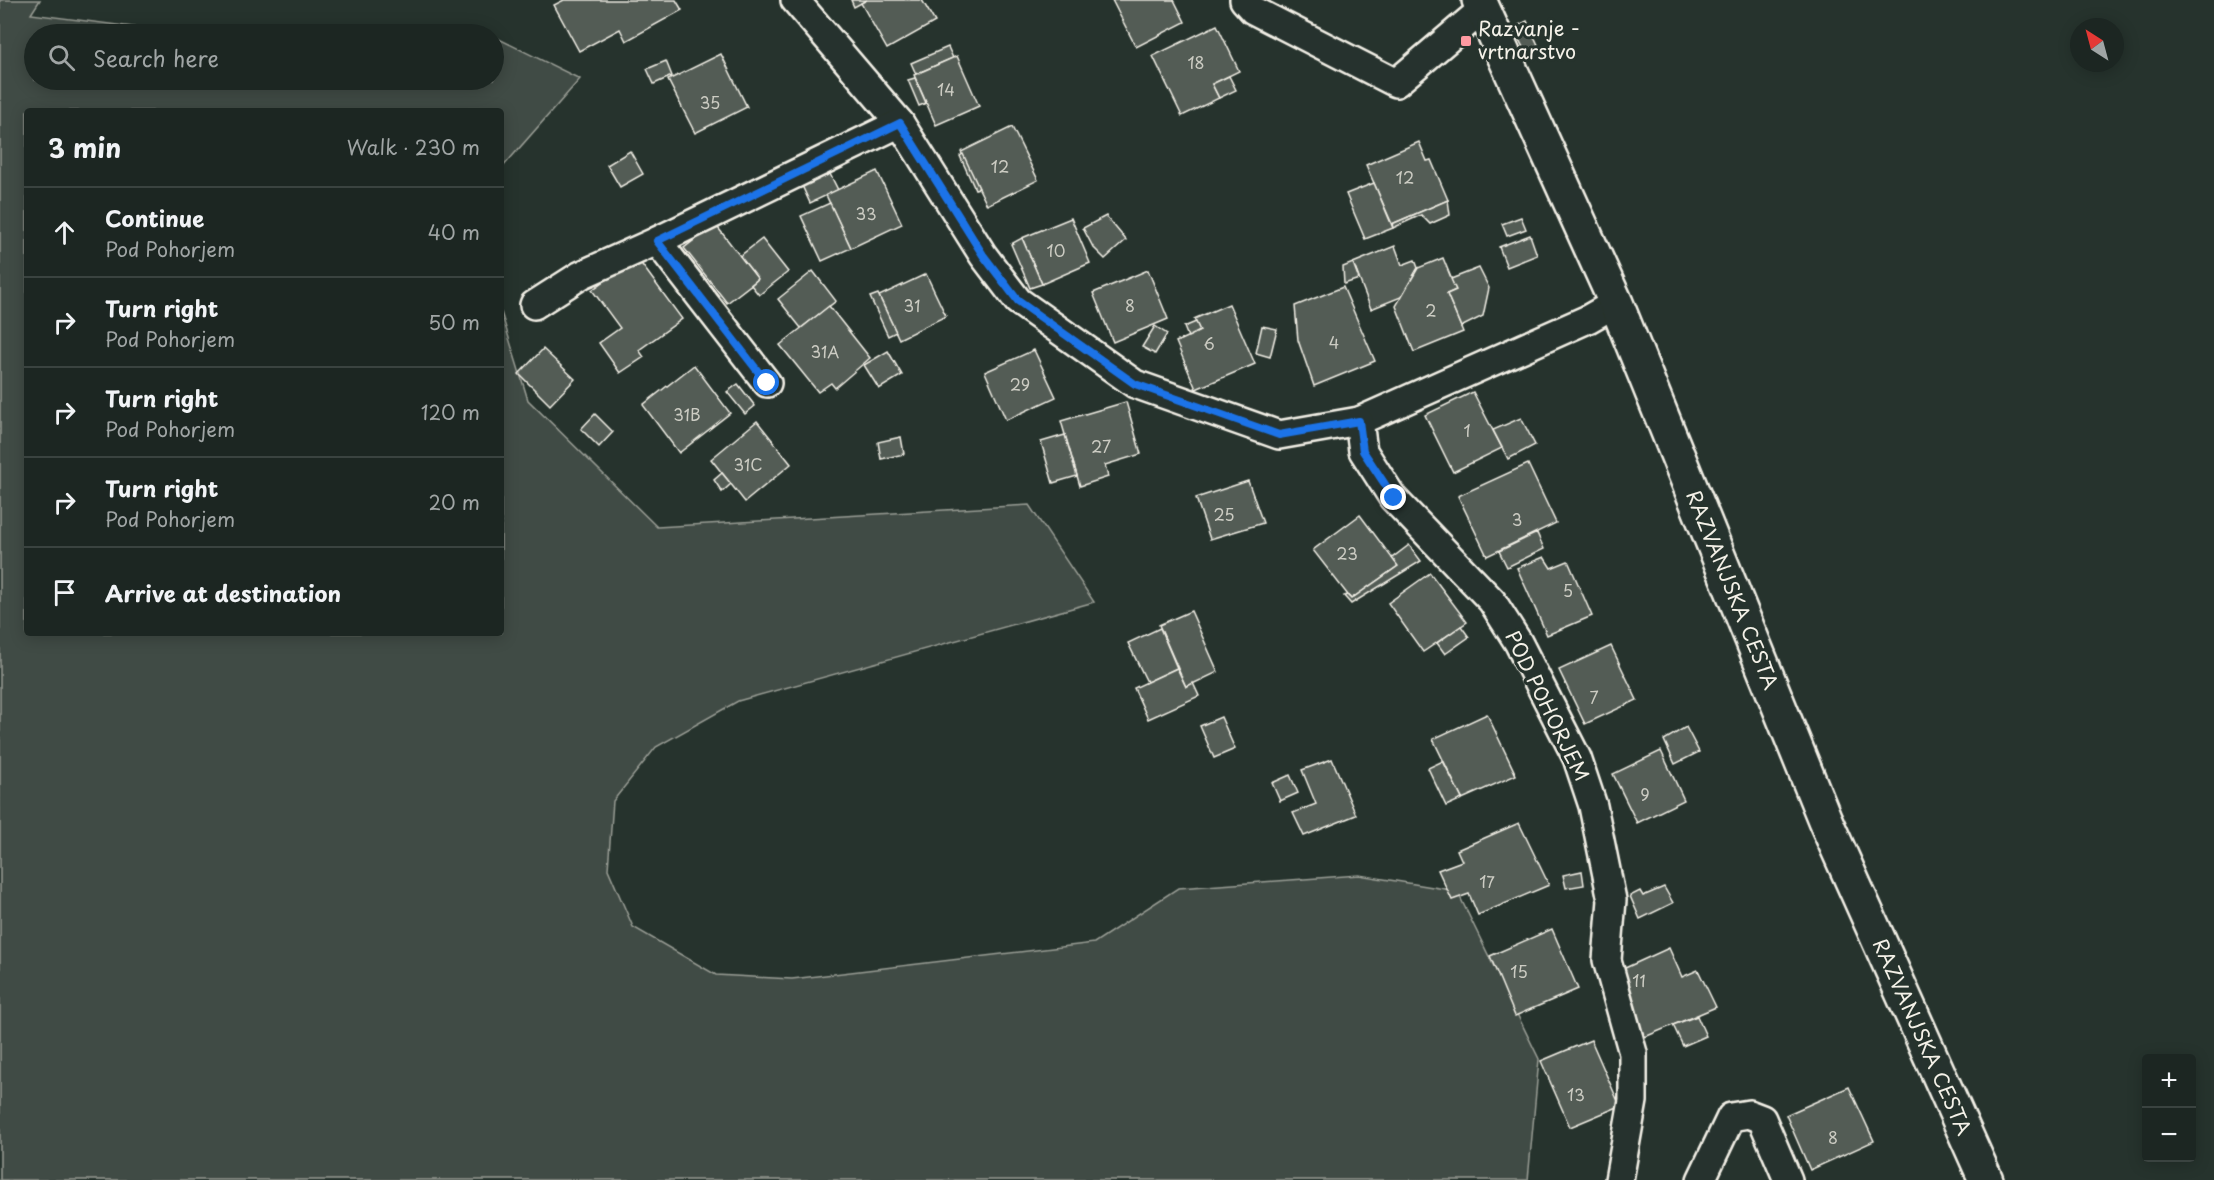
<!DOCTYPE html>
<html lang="en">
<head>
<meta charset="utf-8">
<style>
	:root { --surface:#1c2622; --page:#29322f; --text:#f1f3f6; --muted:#a0a5a5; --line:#3a4340 }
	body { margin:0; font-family:"Playpen Sans",sans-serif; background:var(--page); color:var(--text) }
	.controls { position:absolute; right:18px; bottom:18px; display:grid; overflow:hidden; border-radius:6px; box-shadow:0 3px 15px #0003 }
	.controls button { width:54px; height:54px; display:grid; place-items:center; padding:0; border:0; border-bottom:2px solid var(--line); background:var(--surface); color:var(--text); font:30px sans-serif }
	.compass { position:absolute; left:2070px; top:18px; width:54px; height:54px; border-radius:50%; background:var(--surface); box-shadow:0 3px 15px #0003; rotate:324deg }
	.stop { position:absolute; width:18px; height:18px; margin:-14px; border:4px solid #1a73e8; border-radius:50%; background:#fff }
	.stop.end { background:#1a73e8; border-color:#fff; box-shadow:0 2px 6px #0008 }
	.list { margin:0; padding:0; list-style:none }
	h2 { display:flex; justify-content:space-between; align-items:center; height:78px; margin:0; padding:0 24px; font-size:26px }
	h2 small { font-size:20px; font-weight:400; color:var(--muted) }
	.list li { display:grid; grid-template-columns:39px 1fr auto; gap:18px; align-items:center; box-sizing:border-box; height:90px; padding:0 24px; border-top:2px solid var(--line) }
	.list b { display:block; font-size:22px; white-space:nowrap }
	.list p { margin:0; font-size:20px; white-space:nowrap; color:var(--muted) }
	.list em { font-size:20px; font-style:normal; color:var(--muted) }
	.icon { flex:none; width:33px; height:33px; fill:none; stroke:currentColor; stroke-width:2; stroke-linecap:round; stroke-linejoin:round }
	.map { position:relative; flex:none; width:2214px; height:1180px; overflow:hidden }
	.search { position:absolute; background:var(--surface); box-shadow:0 3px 15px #0003; left:24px; top:24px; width:480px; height:66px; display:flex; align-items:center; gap:15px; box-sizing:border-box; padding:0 21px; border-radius:33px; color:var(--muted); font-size:22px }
	.panel { position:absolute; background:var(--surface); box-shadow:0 3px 15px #0003; left:24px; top:108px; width:480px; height:528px; border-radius:6px }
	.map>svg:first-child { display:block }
	.green { fill:#414b45; stroke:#9a9e96; stroke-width:1.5 }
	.building { fill:#525c55; stroke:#f4f1e8; stroke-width:1.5 }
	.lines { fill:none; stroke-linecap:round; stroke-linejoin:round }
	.street-casing { stroke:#f4f1e8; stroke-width:32 }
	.secondary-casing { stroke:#f4f1e8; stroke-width:38 }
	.street { stroke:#26332d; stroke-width:27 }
	.secondary { stroke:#26332d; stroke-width:33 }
	.route { stroke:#1a73e8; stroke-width:8 }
	.poi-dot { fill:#ff9aa2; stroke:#26332d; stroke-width:2 }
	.labels { text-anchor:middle; stroke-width:6; stroke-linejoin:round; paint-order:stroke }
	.number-label { font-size:16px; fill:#ccccc3 }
	.poi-label { font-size:20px; fill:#f4f1e8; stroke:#26332d; text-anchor:start }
	.street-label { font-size:20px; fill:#f4f1e8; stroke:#26332d }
</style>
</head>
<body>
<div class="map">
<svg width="2214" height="1180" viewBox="0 0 2214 1180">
	<rect width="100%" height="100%" fill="#26332d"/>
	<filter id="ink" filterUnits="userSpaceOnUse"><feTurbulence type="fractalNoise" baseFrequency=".0167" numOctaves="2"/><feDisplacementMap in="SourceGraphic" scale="12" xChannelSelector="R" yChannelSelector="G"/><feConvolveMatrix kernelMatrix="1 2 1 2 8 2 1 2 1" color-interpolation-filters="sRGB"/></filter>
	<g filter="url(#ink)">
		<path class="green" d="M0 0H40L31 14 188 34H34V80H494V38H497L580 79 501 169V111H27V633H501V312L528 400 657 527 1029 505 1094 602 738 701 656 747 613 801 608 869 633 927 716 975 792 979 1094 943 1178 888 1359 875 1457 891 1539 1059 1528 1180H0Z"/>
		<g class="building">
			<path d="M564 0H676L682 10 626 41 620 29 579 51 554 5Z"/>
			<path d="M851 0H867L854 7Z"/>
			<path d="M867 0H922L935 22 887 49 861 3Z"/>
			<path d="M1112 0H1174L1185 22 1136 47Z"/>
			<path d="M1527 21 1538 45 1525 51 1513 28Z"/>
			<path d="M1217 25 1239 71 1212 84 1219 98 1182 116 1153 56Z"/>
			<path d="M948 47 953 58 916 74 911 63Z"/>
			<path d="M721 54 747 107 695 133 668 80Z"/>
			<path d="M957 56 979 106 936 125 914 75Z"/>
			<path d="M666 61 672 76 654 84 647 69Z"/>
			<path d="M1229 76 1236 90 1219 98 1212 84Z"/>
			<path d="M915 78 926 103 919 106 908 80Z"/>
			<path d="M1012 127 1038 180 987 205 961 152Z"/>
			<path d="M1419 142 1427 161 1431 160 1448 200 1392 224 1366 165Z"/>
			<path d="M630 151 643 174 620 187 607 165Z"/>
			<path d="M963 154 979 188 975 189 960 156Z"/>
			<path d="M826 166 838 190 810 203 799 179Z"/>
			<path d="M877 171 902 224 851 248 826 195Z"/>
			<path d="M1374 183 1393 228 1365 239 1346 194Z"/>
			<path d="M1448 200 1450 215 1430 224 1421 215 1393 228 1392 224Z"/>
			<path d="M830 203 851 248 822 261 801 216Z"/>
			<path d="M1106 216 1126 240 1105 259 1093 247 1083 228Z"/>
			<path d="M1521 217 1526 229 1507 236 1502 224Z"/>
			<path d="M1071 218 1090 263 1042 284 1022 238Z"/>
			<path d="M715 224 758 279 727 303 684 248Z"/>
			<path d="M1530 235 1537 255 1507 267 1499 247Z"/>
			<path d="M1022 238 1042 284 1030 288 1011 244Z"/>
			<path d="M762 239 788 272 759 295 751 285 758 279 740 256Z"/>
			<path d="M1395 246 1402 265 1415 260 1418 268 1401 297 1371 309 1353 263Z"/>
			<path d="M637 258 682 319 639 350 644 357 620 373 599 343 620 328 592 290Z"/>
			<path d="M1443 258 1456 290 1447 294 1463 332 1414 352 1396 306 1418 268Z"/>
			<path d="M1353 263 1359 279 1344 284 1343 267Z"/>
			<path d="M1479 268 1489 288 1483 316 1461 327 1447 294 1456 290 1451 279Z"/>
			<path d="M1148 270 1168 319 1113 342 1093 293Z"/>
			<path d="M813 271 836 301 801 328 778 299Z"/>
			<path d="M926 274 946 316 899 339 879 296Z"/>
			<path d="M1343 287 1375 361 1314 386 1298 340 1295 306Z"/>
			<path d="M878 294 896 332 888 336 870 297Z"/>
			<path d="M1229 304 1255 364 1196 389 1176 342 1200 331 1194 319Z"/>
			<path d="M829 306 870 358 835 388 831 383 818 392 780 345Z"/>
			<path d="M1196 322 1200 331 1188 337 1184 327Z"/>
			<path d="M1155 326 1167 334 1155 354 1142 347Z"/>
			<path d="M1262 326 1277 329 1270 357 1256 353Z"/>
			<path d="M543 349 575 379 550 405 519 374Z"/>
			<path d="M1034 350 1056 397 1006 420 985 372Z"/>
			<path d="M888 351 902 375 879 389 864 365Z"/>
			<path d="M694 365 730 413 679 453 643 405Z"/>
			<path d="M738 384 755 406 745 414 727 392Z"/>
			<path d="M1473 392 1502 448 1453 472 1425 415Z"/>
			<path d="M1126 402 1141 454 1105 465 1108 477 1080 486 1061 421Z"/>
			<path d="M595 414 613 432 599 447 581 429Z"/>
			<path d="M1521 418 1535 445 1508 459 1493 430Z"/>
			<path d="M757 421 791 464 745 502 711 459Z"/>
			<path d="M1065 435 1077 476 1053 483 1041 442Z"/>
			<path d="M901 437 904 454 881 459 878 442Z"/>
			<path d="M1528 464 1556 523 1487 556 1458 496Z"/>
			<path d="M722 473 731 484 722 492 714 480Z"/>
			<path d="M1248 481 1263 523 1210 539 1196 498Z"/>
			<path d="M1360 515 1398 566 1351 599 1313 550Z"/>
			<path d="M1537 533 1544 549 1507 567 1499 551Z"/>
			<path d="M1409 545 1421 561 1351 604 1344 596 1347 595 1351 599 1398 566 1392 558Z"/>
			<path d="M1544 557 1551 568 1568 561 1592 616 1547 635 1517 568Z"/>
			<path d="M1430 573 1467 622 1423 652 1388 603Z"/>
			<path d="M1191 611 1218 672 1186 687 1159 625Z"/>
			<path d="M1461 626 1469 637 1445 654 1437 643Z"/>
			<path d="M1160 628 1177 668 1147 682 1128 643Z"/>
			<path d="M1611 646 1637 700 1585 724 1559 670Z"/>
			<path d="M1177 668 1186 687 1193 683 1199 696 1148 719 1134 688Z"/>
			<path d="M1487 714 1516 775 1462 799 1433 739Z"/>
			<path d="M1221 717 1235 749 1214 758 1200 726Z"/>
			<path d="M1686 727 1699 752 1675 764 1664 740Z"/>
			<path d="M1661 751 1684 800 1637 823 1613 774Z"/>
			<path d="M1332 759 1356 815 1304 836 1293 813 1316 804 1302 770Z"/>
			<path d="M1443 761 1462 799 1446 806 1428 768Z"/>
			<path d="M1290 775 1298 793 1280 801 1272 783Z"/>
			<path d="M1519 823 1549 885 1478 915 1469 894 1452 900 1438 870 1462 861 1457 850Z"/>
			<path d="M1582 871 1584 885 1566 888 1563 875Z"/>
			<path d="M1664 887 1673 903 1640 919 1630 896 1640 891 1643 896Z"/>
			<path d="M1552 929 1578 989 1515 1016 1490 956Z"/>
			<path d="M1669 948 1682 977 1698 970 1716 1007 1640 1039 1612 974Z"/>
			<path d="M1697 1016 1706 1036 1683 1046 1673 1025Z"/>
			<path d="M1591 1040 1620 1106 1570 1127 1541 1061Z"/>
			<path d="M1849 1087 1874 1141 1810 1170 1786 1115Z"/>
		</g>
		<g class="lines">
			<defs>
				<g id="street">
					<path d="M795 0 900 123 983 255 1018 301 1135 384 1279 435 1359 421 1588 319 1616 303"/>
					<path d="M1244 0 1253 10 1396 83 1483 9"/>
					<path d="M657 241 767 383"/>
					<path d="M534 305 581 275 657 241 900 123"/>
					<path d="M1359 421 1363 451 1393 498 1492 601 1518 642 1577 758 1593 806 1612 900 1607 960 1633 1053V1101L1619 1180"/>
					<path d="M1701 1180 1731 1117 1749 1114 1762 1119 1788 1180"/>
				</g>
				<path id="secondary" d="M1479 0 1616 303 1825 820 1986 1180"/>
			</defs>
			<use href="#street" class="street-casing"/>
			<use href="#secondary" class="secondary-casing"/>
			<use href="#street" class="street"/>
			<use href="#secondary" class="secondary"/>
		</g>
	</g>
	<g class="lines" filter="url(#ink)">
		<path class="route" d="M767 383 657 241 900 123 983 255 1018 301 1135 384 1279 435 1359 421 1363 451 1394 498"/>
	</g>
	<rect class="poi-dot" x="1460" y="35" width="12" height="12" rx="3"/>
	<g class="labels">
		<g class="number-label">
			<text x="1196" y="69">18</text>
			<text x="946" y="96">14</text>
			<text x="710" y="109">35</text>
			<text x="1000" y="173">12</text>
			<text x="1405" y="184">12</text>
			<text x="866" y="220">33</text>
			<text x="1056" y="257">10</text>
			<text x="912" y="312">31</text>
			<text x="1130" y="312">8</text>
			<text x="1431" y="317">2</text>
			<text x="1334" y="349">4</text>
			<text x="1209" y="350">6</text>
			<text x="825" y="358">31A</text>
			<text x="1020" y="391">29</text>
			<text x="687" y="421">31B</text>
			<text x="1467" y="437">1</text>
			<text x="1101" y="453">27</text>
			<text x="748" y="471">31C</text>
			<text x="1224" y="521">25</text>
			<text x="1517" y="526">3</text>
			<text x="1347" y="560">23</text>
			<text x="1568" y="597">5</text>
			<text x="1594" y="704">7</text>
			<text x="1645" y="801">9</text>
			<text x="1487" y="888">17</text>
			<text x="1519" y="978">15</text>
			<text x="1639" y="987">11</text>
			<text x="1576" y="1101">13</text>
			<text x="1833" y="1144">8</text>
		</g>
		<g class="poi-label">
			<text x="1478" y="36">Razvanje -<tspan x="1478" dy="23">vrtnarstvo</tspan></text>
		</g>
		<g class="street-label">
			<text transform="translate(1732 590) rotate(68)" y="7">RAZVANJSKA CESTA</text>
			<text transform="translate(1547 706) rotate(64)" y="7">POD POHORJEM</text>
			<text transform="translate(1922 1037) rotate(66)" y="7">RAZVANJSKA CESTA</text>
		</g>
	</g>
</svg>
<div class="controls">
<button>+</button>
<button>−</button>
</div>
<svg class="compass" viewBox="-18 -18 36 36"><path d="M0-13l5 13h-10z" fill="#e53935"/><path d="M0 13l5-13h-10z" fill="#a0a5a5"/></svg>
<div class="stop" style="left:767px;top:383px"></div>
<div class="stop end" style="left:1394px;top:498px"></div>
<div class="search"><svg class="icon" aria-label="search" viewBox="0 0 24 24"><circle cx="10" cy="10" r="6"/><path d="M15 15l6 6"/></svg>Search here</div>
<section class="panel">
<h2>3 min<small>Walk · 230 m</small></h2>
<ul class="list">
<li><svg class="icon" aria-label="ahead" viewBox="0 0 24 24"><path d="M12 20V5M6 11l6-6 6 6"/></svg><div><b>Continue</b><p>Pod Pohorjem</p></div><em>40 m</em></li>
<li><svg class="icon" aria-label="right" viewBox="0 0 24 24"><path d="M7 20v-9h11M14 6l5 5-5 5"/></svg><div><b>Turn right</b><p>Pod Pohorjem</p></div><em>50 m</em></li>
<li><svg class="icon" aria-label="right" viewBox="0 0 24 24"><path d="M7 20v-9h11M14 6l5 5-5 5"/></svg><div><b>Turn right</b><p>Pod Pohorjem</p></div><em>120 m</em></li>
<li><svg class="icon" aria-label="right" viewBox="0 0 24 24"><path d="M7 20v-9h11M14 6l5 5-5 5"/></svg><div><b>Turn right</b><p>Pod Pohorjem</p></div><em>20 m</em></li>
<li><svg class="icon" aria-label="arrive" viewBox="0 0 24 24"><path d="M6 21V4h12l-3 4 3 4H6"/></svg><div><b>Arrive at destination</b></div></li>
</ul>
</section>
</div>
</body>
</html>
